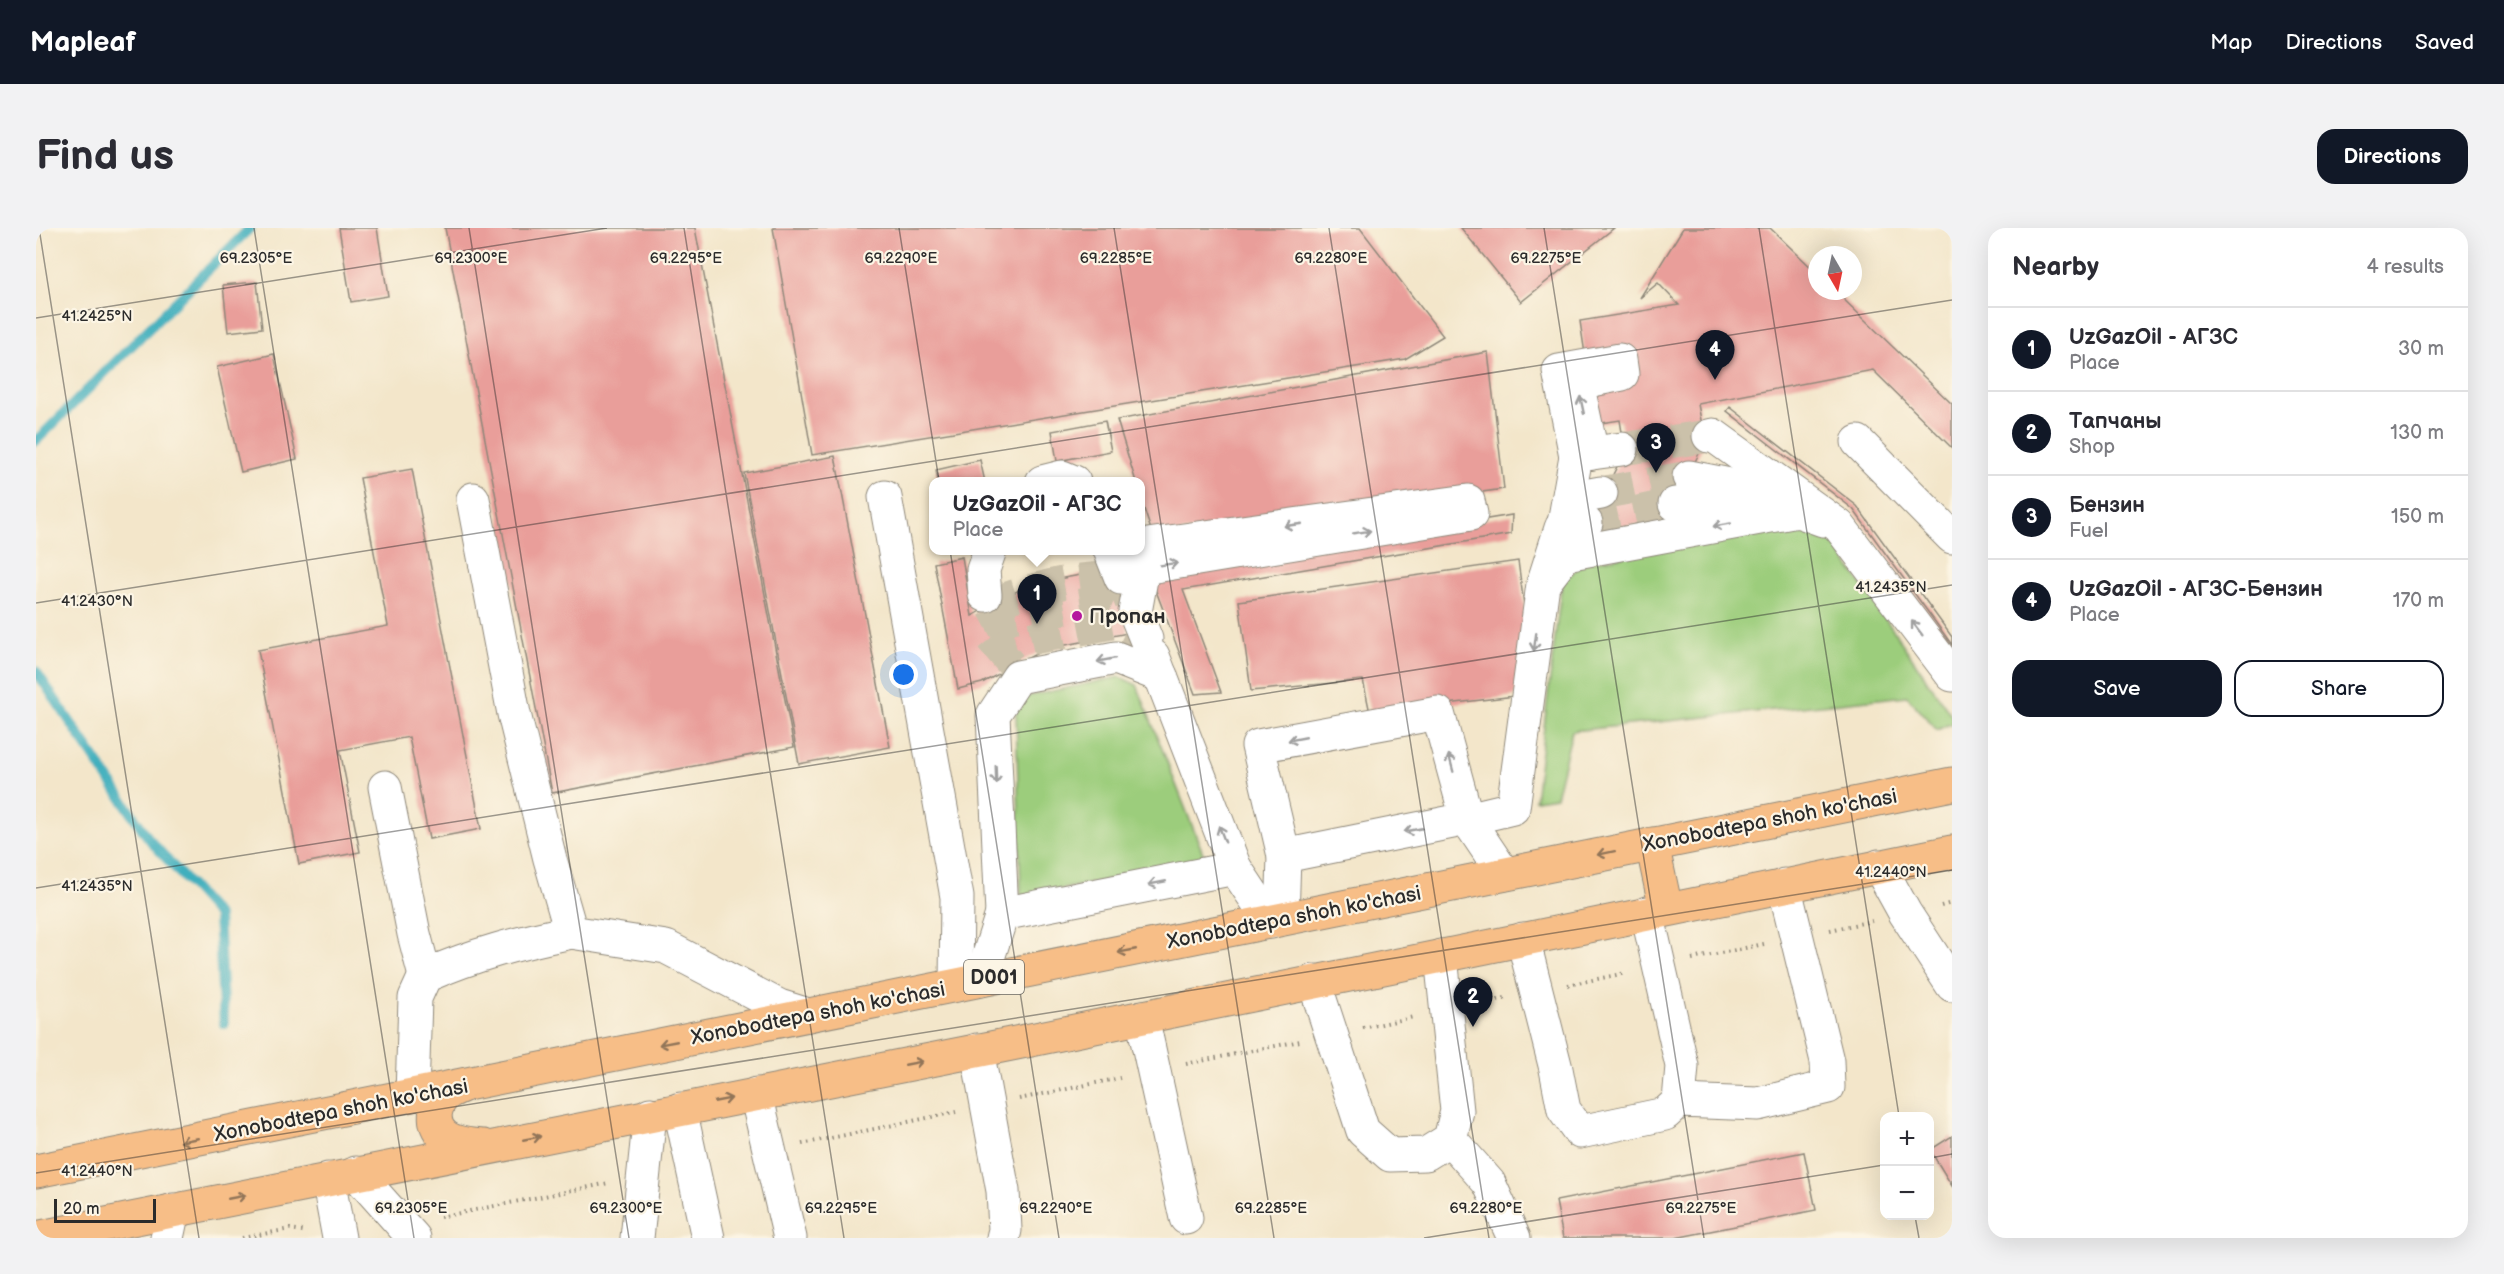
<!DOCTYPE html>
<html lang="en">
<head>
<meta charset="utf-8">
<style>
	:root { --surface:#fff; --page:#f2f2f3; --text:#2b2b33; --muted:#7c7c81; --line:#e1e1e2; --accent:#111827 }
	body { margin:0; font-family:"Balsamiq Sans",sans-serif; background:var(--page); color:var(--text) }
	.controls { position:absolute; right:18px; bottom:18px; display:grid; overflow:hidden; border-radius:12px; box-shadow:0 6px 24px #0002 }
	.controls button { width:54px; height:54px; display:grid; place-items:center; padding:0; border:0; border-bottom:2px solid var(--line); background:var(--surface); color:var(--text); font:30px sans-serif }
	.compass { position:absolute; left:1772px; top:18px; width:54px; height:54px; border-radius:50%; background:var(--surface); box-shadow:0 6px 24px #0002; rotate:171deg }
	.scale { position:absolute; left:18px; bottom:15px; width:102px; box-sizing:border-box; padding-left:6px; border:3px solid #2b2b2b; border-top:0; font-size:16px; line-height:21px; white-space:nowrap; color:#2b2b2b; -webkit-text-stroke:4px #fcf5e5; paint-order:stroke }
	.you { position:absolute; left:868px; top:447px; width:21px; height:21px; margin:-15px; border:4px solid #fff; border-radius:50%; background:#1a73e8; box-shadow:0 0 0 9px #1a73e833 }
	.badge { display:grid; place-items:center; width:39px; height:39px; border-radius:50%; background:var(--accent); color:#fff; font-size:20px; font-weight:700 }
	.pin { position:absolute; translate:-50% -50px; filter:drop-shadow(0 2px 3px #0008) }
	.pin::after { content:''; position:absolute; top:32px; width:21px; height:18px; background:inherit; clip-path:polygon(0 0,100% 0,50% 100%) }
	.popup { position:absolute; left:893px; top:249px; width:216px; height:78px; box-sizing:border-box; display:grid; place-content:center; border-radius:12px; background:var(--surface); filter:drop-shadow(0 2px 4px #0005); font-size:20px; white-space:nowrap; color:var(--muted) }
	.popup b { font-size:22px; color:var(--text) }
	.popup::after { content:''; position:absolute; left:50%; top:100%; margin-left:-12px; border:12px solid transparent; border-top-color:var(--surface) }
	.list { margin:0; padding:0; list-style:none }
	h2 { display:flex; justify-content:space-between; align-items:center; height:78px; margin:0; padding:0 24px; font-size:26px }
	h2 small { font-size:20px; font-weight:400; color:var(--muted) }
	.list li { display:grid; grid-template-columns:39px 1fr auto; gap:18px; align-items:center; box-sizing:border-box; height:84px; padding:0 24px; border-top:2px solid var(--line) }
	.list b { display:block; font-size:22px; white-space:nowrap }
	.list p { margin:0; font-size:20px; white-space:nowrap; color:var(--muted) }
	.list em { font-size:20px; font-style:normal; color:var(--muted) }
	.actions { display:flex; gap:12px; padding:18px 24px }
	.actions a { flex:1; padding:14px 0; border:2px solid var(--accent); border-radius:18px; text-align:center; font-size:21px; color:var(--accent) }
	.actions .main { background:var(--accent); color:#fff }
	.map { position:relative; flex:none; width:1916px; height:1010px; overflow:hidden; border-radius:18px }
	header { display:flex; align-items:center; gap:36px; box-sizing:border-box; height:84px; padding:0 30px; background:var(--accent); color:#fff }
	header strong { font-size:28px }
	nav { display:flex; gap:33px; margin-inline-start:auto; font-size:21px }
	.intro { display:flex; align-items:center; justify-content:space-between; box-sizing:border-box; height:144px; padding:0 36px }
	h1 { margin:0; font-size:42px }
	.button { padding:15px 27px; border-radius:18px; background:var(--accent); color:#fff; font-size:21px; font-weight:700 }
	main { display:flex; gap:36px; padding:0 36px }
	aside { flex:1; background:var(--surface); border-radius:18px; box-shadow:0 6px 24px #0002 }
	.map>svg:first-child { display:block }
	.green { fill:#9ccd7c; stroke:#647c54; stroke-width:1.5 }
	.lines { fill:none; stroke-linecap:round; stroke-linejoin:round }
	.stream { stroke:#41afbd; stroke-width:10 }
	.building { fill:#e99e9a }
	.minor-tunnel { stroke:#cbc1aa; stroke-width:33; stroke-dasharray:33 16; stroke-linecap:butt }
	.minor-casing { stroke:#8f887a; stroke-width:35 }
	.highway-casing { stroke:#8f887a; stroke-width:35 }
	.path { stroke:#8f887a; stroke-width:4; stroke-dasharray:1.5 4.5; stroke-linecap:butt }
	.minor { stroke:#fff; stroke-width:33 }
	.highway { stroke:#f7be87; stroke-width:33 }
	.oneway { stroke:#a0a0a0 }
	.oneway2 { stroke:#917459 }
	.ticks { fill:none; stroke:#2b2b2b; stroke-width:1.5; stroke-opacity:0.45 }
	.poi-dot { fill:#b5179e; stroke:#fcf5e5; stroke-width:2 }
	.labels { text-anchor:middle; stroke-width:4.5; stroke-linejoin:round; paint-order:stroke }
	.shield { fill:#fcf5e5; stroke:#6a6863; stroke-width:1.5 }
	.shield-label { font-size:20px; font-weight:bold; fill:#2b2b2b }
	.poi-label { font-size:21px; font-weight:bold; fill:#2b2b2b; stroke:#fcf5e5; text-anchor:start }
	.street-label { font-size:21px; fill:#2b2b2b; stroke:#fcf5e5 }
	.ticks-label { font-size:15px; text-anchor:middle; fill:#2b2b2b; stroke:#fcf5e5; stroke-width:4.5; stroke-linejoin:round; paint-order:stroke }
</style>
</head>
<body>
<header>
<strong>Mapleaf</strong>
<nav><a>Map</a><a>Directions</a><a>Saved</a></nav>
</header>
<div class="intro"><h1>Find us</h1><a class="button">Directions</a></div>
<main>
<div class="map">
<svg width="1916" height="1010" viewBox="0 0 1916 1010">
	<rect width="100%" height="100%" fill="#fcf5e5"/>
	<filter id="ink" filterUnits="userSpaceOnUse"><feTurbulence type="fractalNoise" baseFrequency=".0167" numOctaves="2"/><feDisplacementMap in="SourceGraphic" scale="12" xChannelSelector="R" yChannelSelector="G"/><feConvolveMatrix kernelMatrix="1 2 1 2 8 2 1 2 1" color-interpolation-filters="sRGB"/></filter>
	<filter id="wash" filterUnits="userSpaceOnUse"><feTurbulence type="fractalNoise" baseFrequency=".008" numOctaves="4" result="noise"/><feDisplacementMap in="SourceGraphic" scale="24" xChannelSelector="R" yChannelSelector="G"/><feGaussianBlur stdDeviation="1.35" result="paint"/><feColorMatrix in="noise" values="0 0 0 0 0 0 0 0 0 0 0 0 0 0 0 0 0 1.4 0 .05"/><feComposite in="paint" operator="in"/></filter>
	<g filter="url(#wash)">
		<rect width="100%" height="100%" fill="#f3e6ca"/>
		<g class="green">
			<path d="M1764 297 1791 306 1916 488V495L1901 502 1871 468 1536 503 1520 569 1499 572 1526 354 1548 335Z"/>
			<path d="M1084 449 1101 457 1170 633 985 669 980 483 988 469Z"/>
		</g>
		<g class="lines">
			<g class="stream">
				<path d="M0 213 214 0"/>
				<path d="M0 443 113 611 182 688 188 796"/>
			</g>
		</g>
		<g id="blocks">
			<g class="building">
				<path d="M303 0H341L352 68 315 74Z"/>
				<path d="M409 0H659L758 519 516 565Z"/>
				<path d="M737 0H1324L1407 108 1369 131 776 227Z"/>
				<path d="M1425 0H1578L1485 74Z"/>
				<path d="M1647 0H1734L1781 45V63H1799L1916 176V220L1837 142 1662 176 1669 214 1629 292 1547 305 1589 223 1584 192 1553 197 1549 126 1544 93 1643 77 1622 55 1604 70Z"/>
				<path d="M221 54 226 100 192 104 187 57Z"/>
				<path d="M1452 124 1468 261 1117 308 1104 269V254H1100L1081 192Z"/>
				<path d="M238 126 261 231 205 244 181 139Z"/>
				<path d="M1694 179 1821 278 1916 409V417L1817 281 1691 183Z"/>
				<path d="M1069 193 1075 223 1021 233 1016 203Z"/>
				<path d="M799 228 854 519 763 536 708 245Z"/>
				<path d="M944 232 949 254H902L900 242Z"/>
				<path d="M376 241 445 601 393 611 373 509 304 522 324 624 263 636 222 422 352 398 324 250Z"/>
				<path d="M1476 287 1475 306 1147 362 1185 464 1159 466 1114 347Z"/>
				<path d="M926 329 936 388 994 356 1090 339 1092 405 1009 421 946 455 922 461 898 335Z"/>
				<path d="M1482 333 1491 399 1479 468 1334 485 1327 452 1215 463 1203 373Z"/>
				<path d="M1916 908V958L1894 922Z"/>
				<path d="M1768 924 1780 982 1639 1010H1527L1520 973Z"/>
			</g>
		</g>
	</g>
	<g filter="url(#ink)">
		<use href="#blocks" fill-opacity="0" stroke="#8f887a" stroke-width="1.5"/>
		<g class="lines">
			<g class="minor-tunnel">
				<path d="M1586 221 1673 208"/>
				<path d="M1565 265 1653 249"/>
				<path d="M1550 295 1639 276"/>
				<path d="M949 378C992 362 1039 348 1085 350L1095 374"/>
				<path d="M951 402 975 389 1071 373 1089 380"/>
				<path d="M953 433 976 414 1076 395 1102 407"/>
			</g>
			<defs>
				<g id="minor">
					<path d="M1673 208 1677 207 1803 298 1916 447"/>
					<path d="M1822 214 1916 309"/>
					<path d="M1540 228 1523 143 1584 132 1586 146 1541 155 1556 225 1586 221"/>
					<path d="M1653 249 1704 259"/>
					<path d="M1006 254 1026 249 1038 254"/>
					<path d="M849 269 921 669 920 757"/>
					<path d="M437 271 478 486 514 631 535 704 630 719 743 778 772 787"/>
					<path d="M1639 276 1733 272"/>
					<path d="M1528 295 1540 228 1556 225"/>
					<path d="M1527 297 1543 269 1565 265"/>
					<path d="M1104 318 1432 273 1435 286 1107 340 1099 384 1110 411"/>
					<path d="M1074 322 1085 350"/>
					<path d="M1510 352 1530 326 1762 283 1787 292"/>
					<path d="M949 367 947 342 954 322"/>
					<path d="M1117 428 1199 640 1235 694"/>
					<path d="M349 559 378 706 389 748"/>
					<path d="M1248 628 1222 518 1402 485 1431 591 1477 580 1507 356 1525 300 1550 295"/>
					<path d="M1843 638 1869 685 1916 757"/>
					<path d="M966 686 957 487 982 449 1080 430 1125 448"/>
					<path d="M1246 691 1248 628 1431 591 1468 646"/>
					<path d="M1487 711 1520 841 1528 882 1544 904 1629 886 1643 873 1646 838 1611 685"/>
					<path d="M945 752 966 686 1199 640"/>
					<path d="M1278 753 1327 903 1354 927 1390 926 1414 911 1421 883 1405 728"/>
					<path d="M1106 789 1150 990"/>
					<path d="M941 822 967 963 969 1002 967 1010"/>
					<path d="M720 866 754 1010"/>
					<path d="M376 867 379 770 389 748C439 726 482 715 535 704"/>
					<path d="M1643 873 1722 876 1792 859 1791 833 1748 657"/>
					<path d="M644 881 672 1010"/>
					<path d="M1414 911 1453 955 1478 1010"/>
					<path d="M320 945 378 1010"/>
					<path d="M292 951 303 1010"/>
					<path d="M131 1010 137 982"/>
					<path d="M601 1010 614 886"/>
				</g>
				<g id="highway">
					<path d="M1616 616 1630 681"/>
					<path d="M428 857C421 860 413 863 408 868 396 880 396 900 410 909 420 916 435 917 447 918"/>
					<path d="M0 943 1916 556"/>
					<path d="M0 1010 975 816 1916 624"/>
				</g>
			</defs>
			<use href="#minor" class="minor-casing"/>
			<use href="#highway" class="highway-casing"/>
			<g class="path">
				<path d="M1905 678 1916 675"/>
				<path d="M1794 702 1836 693"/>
				<path d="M1656 731 1728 716"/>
				<path d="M1532 757 1590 745"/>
				<path d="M1444 776 1469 770"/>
				<path d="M1327 800 1378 789"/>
				<path d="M1150 836 1264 813"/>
				<path d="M983 871 1084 850"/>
				<path d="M766 916 920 884"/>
				<path d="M404 989 573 955"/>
				<path d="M206 1010 254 1001 267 1003"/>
			</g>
			<use href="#minor" class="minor"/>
			<use href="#highway" class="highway"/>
		</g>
		<defs><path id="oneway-shaft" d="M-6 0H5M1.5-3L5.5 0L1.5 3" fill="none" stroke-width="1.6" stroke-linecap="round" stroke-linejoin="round" transform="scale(1.5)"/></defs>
		<g class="oneway">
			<use href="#oneway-shaft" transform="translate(1546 177) rotate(-102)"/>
			<use href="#oneway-shaft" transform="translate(1257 297) rotate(172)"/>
			<use href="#oneway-shaft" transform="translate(1686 297) rotate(170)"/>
			<use href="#oneway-shaft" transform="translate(1326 304) rotate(-9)"/>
			<use href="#oneway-shaft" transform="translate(1133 336) rotate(-9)"/>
			<use href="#oneway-shaft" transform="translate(1881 400) rotate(-127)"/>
			<use href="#oneway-shaft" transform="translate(1499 414) rotate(98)"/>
			<use href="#oneway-shaft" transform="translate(1070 432) rotate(169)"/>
			<use href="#oneway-shaft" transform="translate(1261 511) rotate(169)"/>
			<use href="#oneway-shaft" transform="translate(1415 535) rotate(-105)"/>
			<use href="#oneway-shaft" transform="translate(960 547) rotate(88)"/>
			<use href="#oneway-shaft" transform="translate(1377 602) rotate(169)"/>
			<use href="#oneway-shaft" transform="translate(1186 606) rotate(-111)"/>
			<use href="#oneway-shaft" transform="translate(1121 655) rotate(169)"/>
		</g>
		<g class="oneway2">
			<use href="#oneway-shaft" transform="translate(1570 625) rotate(168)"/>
			<use href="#oneway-shaft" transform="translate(1091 723) rotate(169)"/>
			<use href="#oneway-shaft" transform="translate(632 815) rotate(169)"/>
			<use href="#oneway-shaft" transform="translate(878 835) rotate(-11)"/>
			<use href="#oneway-shaft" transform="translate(687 872) rotate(-11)"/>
			<use href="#oneway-shaft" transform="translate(496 910) rotate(-11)"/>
			<use href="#oneway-shaft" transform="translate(153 912) rotate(169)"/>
			<use href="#oneway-shaft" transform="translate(201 969) rotate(-11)"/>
		</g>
	</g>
	<path class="ticks" d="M3 0 163 1010M218 0 378 1010M433 0 593 1010M648 0 808 1010M863 0 1023 1010M1078 0 1238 1010M1293 0 1453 1010M1508 0 1668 1010M1723 0 1863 888M0 90 571 0M0 375 1916 72M0 660 1916 357M1894 930 1916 926M0 945 1916 642M1879 988 1883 1010M1388 1010 1848 937"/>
	<circle class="poi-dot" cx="1041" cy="388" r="6"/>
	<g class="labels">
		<rect class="shield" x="928" y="732" width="60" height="34" rx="4.5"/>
		<g class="shield-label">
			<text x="958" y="756">D001</text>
		</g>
		<g class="poi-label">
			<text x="1053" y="395">Пропан</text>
		</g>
		<g class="street-label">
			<text transform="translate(1734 592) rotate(-11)" y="7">Xonobodtepa shoh ko'chasi</text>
			<text transform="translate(1258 689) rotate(-11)" y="7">Xonobodtepa shoh ko'chasi</text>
			<text transform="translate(782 785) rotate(-11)" y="7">Xonobodtepa shoh ko'chasi</text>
			<text transform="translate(305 882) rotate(-11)" y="7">Xonobodtepa shoh ko'chasi</text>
		</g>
	</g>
	<g class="ticks-label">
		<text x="220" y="35">69.2305°E</text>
		<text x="435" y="35">69.2300°E</text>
		<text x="650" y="35">69.2295°E</text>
		<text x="865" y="35">69.2290°E</text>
		<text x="1080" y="35">69.2285°E</text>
		<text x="1295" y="35">69.2280°E</text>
		<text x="1510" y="35">69.2275°E</text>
		<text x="61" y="93">41.2425°N</text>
		<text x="1855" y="364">41.2435°N</text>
		<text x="61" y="378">41.2430°N</text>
		<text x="1855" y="649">41.2440°N</text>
		<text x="61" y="663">41.2435°N</text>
		<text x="61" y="948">41.2440°N</text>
		<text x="375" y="985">69.2305°E</text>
		<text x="590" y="985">69.2300°E</text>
		<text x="805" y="985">69.2295°E</text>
		<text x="1020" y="985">69.2290°E</text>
		<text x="1235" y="985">69.2285°E</text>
		<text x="1450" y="985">69.2280°E</text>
		<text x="1665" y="985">69.2275°E</text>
	</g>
</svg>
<div class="controls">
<button>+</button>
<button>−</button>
</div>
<svg class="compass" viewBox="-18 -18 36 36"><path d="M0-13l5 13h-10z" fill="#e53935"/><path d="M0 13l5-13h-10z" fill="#7c7c81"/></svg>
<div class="scale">20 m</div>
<div class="you"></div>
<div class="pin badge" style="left:1001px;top:396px">1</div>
<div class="popup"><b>UzGazOil - АГЗС</b>Place</div>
<div class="pin badge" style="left:1437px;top:799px">2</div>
<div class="pin badge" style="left:1620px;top:245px">3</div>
<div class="pin badge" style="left:1679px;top:152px">4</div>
</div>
<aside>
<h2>Nearby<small>4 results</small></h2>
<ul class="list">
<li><span class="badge">1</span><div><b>UzGazOil - АГЗС</b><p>Place</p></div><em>30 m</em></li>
<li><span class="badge">2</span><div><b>Тапчаны</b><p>Shop</p></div><em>130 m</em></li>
<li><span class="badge">3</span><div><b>Бензин</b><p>Fuel</p></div><em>150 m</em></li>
<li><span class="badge">4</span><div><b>UzGazOil - АГЗС-Бензин</b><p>Place</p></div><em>170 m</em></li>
</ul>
<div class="actions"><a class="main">Save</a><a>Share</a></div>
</aside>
</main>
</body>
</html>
